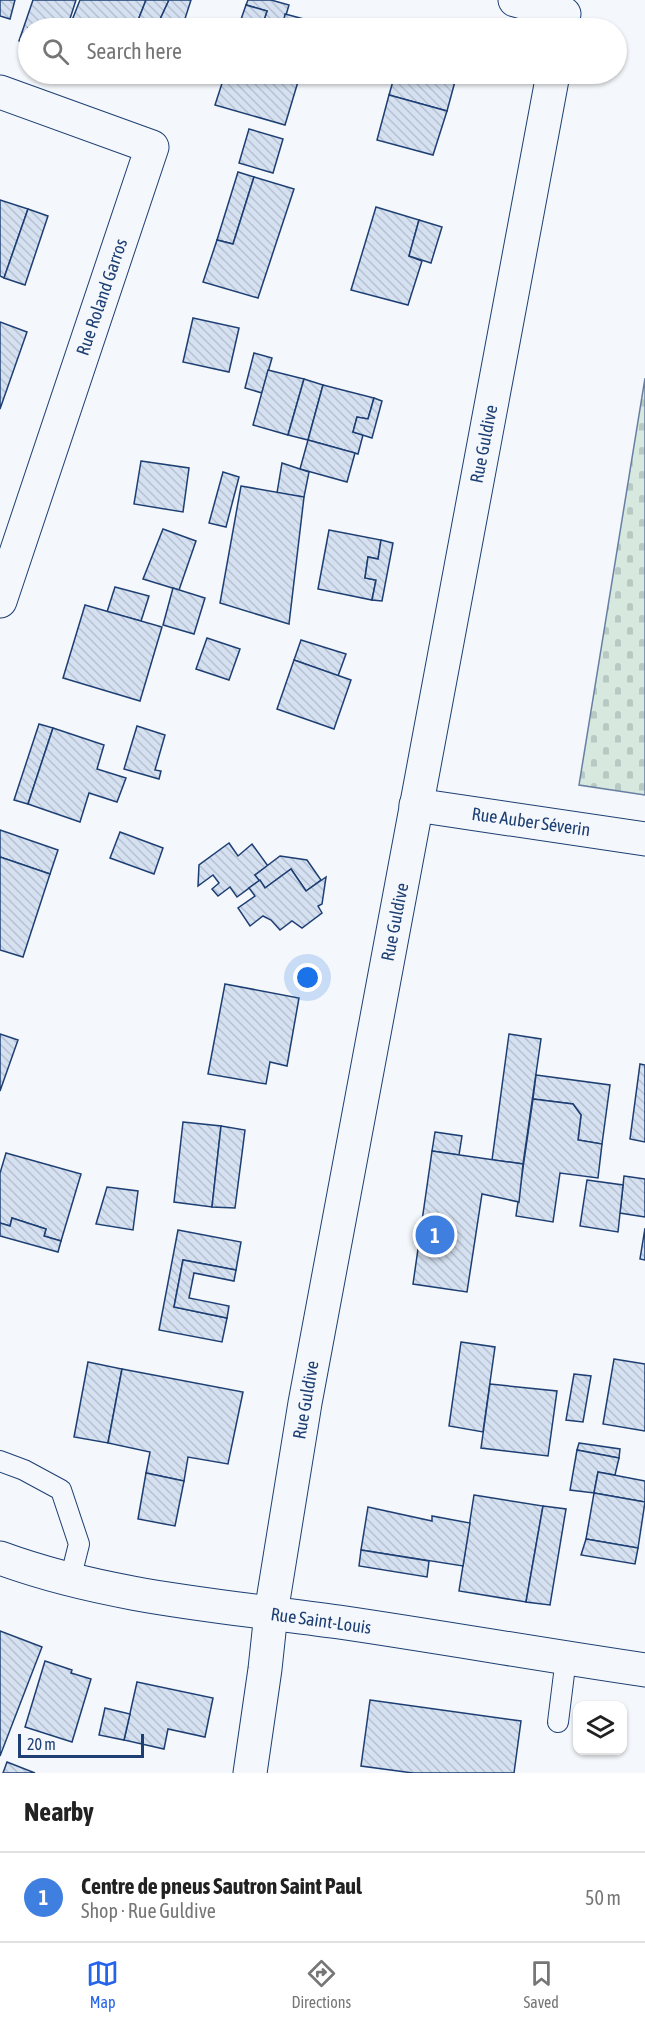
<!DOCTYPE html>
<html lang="en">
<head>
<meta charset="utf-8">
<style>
	:root { --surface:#fff; --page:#f6f6f6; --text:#222; --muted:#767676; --line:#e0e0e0; --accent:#2563eb }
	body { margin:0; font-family:"Asap Condensed",sans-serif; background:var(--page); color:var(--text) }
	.controls { position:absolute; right:18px; bottom:18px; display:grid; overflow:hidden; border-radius:12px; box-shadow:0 2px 4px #0004 }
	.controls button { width:54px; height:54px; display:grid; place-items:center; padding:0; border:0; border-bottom:2px solid var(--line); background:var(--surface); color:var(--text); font:30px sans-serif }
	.scale { position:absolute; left:18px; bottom:15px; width:126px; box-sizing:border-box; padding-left:6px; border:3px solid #1d3f73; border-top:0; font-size:16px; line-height:21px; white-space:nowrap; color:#1d3f73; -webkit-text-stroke:4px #f4f7fb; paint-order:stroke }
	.you { position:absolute; left:308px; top:978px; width:21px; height:21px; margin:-15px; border:4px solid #fff; border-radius:50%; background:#1a73e8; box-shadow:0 0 0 9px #1a73e833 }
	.badge { display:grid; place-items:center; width:39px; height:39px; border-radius:50%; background:var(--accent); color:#fff; font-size:20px; font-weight:700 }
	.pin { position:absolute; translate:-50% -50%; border:3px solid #fff; box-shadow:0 2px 6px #0006 }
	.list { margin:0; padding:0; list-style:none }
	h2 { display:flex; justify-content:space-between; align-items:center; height:78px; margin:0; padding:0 24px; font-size:26px }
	h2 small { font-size:20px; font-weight:400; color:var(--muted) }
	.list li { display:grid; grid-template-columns:39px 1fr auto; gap:18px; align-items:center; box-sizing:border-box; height:90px; padding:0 24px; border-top:2px solid var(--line) }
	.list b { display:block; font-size:22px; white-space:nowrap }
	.list p { margin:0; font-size:20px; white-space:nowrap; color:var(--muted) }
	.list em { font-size:20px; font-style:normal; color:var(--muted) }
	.icon { flex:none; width:33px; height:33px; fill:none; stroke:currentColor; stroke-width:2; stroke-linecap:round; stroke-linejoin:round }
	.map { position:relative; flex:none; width:645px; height:1773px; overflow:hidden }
	.search { position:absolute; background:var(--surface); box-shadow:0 2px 4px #0004; left:18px; right:18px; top:18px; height:66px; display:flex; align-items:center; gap:15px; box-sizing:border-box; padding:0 21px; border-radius:33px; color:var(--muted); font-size:22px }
	.sheet { height:168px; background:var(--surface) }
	nav { display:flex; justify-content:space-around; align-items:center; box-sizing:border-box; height:84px; border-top:2px solid var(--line); background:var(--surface); font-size:16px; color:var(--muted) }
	nav a { display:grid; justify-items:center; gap:3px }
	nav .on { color:var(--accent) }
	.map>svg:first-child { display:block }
	.cemetery { fill:url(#cemetery-stones); stroke:#687fa3; stroke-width:1.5 }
	.building { fill:url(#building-back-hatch); stroke:#1d3f73; stroke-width:1.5 }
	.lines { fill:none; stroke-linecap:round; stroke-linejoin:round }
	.service-casing { stroke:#1d3f73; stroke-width:22 }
	.minor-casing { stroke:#1d3f73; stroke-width:35 }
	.tertiary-casing { stroke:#1d3f73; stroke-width:35 }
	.service { stroke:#f4f7fb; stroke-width:20 }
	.minor { stroke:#f4f7fb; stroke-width:33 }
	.tertiary { stroke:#f4f7fb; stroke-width:33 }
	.labels { text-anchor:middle; stroke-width:4.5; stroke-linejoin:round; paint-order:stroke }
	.street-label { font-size:18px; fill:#1d3f73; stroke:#f4f7fb }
</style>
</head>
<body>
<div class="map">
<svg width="645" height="1773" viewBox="0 0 645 1773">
	<defs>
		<pattern id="cemetery-stones" width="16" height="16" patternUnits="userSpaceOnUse" patternTransform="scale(1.5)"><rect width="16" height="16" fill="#d7e8df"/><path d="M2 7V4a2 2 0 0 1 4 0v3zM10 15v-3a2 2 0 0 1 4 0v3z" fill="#b8c8c3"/></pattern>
		<pattern id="building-back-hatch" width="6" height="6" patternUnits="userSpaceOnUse" patternTransform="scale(1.5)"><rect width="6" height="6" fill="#d5e0f0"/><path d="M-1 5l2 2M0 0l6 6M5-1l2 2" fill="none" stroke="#b6c1d1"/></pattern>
	</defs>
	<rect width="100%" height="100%" fill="#f4f7fb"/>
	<path class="cemetery" d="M645 378V795L579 785Z"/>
	<g class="building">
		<path d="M0 0H15L10 19 0 16Z"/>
		<path d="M33 0H76L67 28H28V46L19 41Z"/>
		<path d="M80 0H146L135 28H69Z"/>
		<path d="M146 0H169L156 28H150L137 23Z"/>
		<path d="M169 0H191L182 28H156Z"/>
		<path d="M248 0H271L289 5 283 25 264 20 267 11 246 5Z"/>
		<path d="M246 5 267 11 264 20 283 25 285 14 304 19 301 28H238Z"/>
		<path d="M225 74 300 75 285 125 215 105Z"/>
		<path d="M395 74H457L447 111 389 95Z"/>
		<path d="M389 95 447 111 433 155 377 140Z"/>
		<path d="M249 129 283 139 273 173 239 163Z"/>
		<path d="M238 172 254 177 233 244 217 240Z"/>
		<path d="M254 177 294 189 258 298 203 282 217 240 233 244Z"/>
		<path d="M0 200 28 209 4 278 0 276Z"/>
		<path d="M376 207 419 220 409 256 422 261 408 305 351 290Z"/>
		<path d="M28 209 48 216 25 285 4 278Z"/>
		<path d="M419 220 442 227 431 263 409 256Z"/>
		<path d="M193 318 239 328 229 372 183 362Z"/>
		<path d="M0 322 27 332 0 409Z"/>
		<path d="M254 353 272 358 262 393 245 388Z"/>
		<path d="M268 370 304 379 288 435 253 425Z"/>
		<path d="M304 379 323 385 308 440 288 435Z"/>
		<path d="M323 385 374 398 368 419 357 417 353 432 363 435 358 454 308 440Z"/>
		<path d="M374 398 382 401 372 438 353 432 357 417 368 419Z"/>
		<path d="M308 440 355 453 347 482 300 469Z"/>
		<path d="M141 461 189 468 183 512 134 504Z"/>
		<path d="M282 463 309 472 304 497 277 493Z"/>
		<path d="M223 472 239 477 226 527 209 523Z"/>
		<path d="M241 486 304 497 289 624 220 603Z"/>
		<path d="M163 529 196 541 179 590 143 579Z"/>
		<path d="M329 530 381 540 378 559 368 557 365 578 376 580 372 600 318 589Z"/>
		<path d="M381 540 393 543 382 601 372 600 376 580 365 578 368 557 378 559Z"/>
		<path d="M115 587 149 596 141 621 107 612Z"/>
		<path d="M173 588 205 598 194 634 163 625Z"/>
		<path d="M85 605 162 627 140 701 63 678Z"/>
		<path d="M207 638 240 649 229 680 196 669Z"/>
		<path d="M301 640 346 654 338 676 294 660Z"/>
		<path d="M294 660 351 680 334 729 277 709Z"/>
		<path d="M39 724 53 728 28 804 14 800Z"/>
		<path d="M137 726 165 735 155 770 161 771 159 779 124 769Z"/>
		<path d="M53 728 104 745 97 769 126 778 117 802 89 793 80 822 28 804Z"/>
		<path d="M0 830 58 850 50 874 0 857Z"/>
		<path d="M120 832 163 848 154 874 110 858Z"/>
		<path d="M229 843 238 856 252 844 268 866 255 875 260 880 237 897 230 887 218 896 212 889 219 883 213 875 198 886 199 865Z"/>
		<path d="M280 856 307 860 321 880 306 891 291 869 265 888 255 875Z"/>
		<path d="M0 857 50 874 23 957 0 950Z"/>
		<path d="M291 869 306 891 326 877 322 904 318 906 322 913 302 928 292 921 280 930 271 920 263 916 250 926 238 908 255 896 249 888 260 880 265 888Z"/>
		<path d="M225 984 299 998 287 1066 270 1062 266 1084 208 1074Z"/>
		<path d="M0 1034 18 1040 0 1091Z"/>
		<path d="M509 1034 541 1039 523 1164 492 1160Z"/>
		<path d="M640 1064 645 1065V1142L630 1139Z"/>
		<path d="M536 1075 610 1085 602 1144 578 1140 581 1115 573 1104 533 1099Z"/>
		<path d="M533 1099 573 1104 581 1115 578 1140 602 1144 598 1178 560 1173 553 1222 516 1216Z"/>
		<path d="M183 1122 221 1126 212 1207 174 1202Z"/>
		<path d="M221 1126 245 1130 235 1208 212 1207Z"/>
		<path d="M435 1132 462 1136 459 1155 432 1151Z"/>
		<path d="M432 1151 523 1164 519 1202 482 1194 467 1292 413 1284Z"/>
		<path d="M6 1153 81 1174 61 1241 44 1236 46 1229 12 1218 10 1226 0 1223V1173Z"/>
		<path d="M624 1176 645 1179V1217L620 1213Z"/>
		<path d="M587 1180 623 1185 618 1232 580 1226Z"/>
		<path d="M107 1187 138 1191 133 1230 96 1224Z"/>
		<path d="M12 1218 46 1229 44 1236 61 1241 58 1252 0 1236V1223L10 1226Z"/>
		<path d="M645 1228V1260L640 1259Z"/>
		<path d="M178 1230 241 1242 236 1270 183 1260 174 1307 227 1318 222 1342 159 1330Z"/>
		<path d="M183 1260 236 1270 234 1281 194 1273 189 1298 229 1306 227 1318 174 1307Z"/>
		<path d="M461 1342 495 1347 483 1432 449 1426Z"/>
		<path d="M614 1359 645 1364V1431L603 1424Z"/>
		<path d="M88 1362 122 1369 108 1443 74 1437Z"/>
		<path d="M122 1369 243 1392 228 1464 188 1457 184 1481 146 1473 150 1452 108 1443Z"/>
		<path d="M574 1374 591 1376 583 1422 566 1420Z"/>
		<path d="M490 1384 557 1391 548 1456 481 1448Z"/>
		<path d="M579 1443 620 1449 619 1458 577 1450Z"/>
		<path d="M577 1450 619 1458 615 1475 598 1472 594 1493 570 1490Z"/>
		<path d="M598 1472 645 1481V1502L594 1493Z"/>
		<path d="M146 1473 184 1481 175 1526 138 1519Z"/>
		<path d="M594 1493 645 1502 638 1548 586 1539Z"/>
		<path d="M474 1495 543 1506 526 1602 459 1591Z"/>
		<path d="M543 1506 566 1509 550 1605 526 1602Z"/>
		<path d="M368 1507 432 1521V1516L470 1523 463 1566 361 1550Z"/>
		<path d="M586 1539 638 1548 635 1564 581 1555Z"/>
		<path d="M361 1550 429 1561 427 1577 359 1566Z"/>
		<path d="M0 1631 42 1647 0 1756Z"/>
		<path d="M45 1661 72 1670 71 1673 91 1679 72 1742 25 1727Z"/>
		<path d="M137 1682 213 1698 205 1737 168 1729 164 1749 124 1740Z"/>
		<path d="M370 1700 521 1721 514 1773H413L361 1766Z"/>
		<path d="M105 1708 130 1714 124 1740 99 1735Z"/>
		<path d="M7 1762 35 1773H3Z"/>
	</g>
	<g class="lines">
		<defs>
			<g id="service">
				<path d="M0 1461 24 1470 61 1490 79 1544 70 1580"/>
				<path d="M558 1722 566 1658"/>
			</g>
			<g id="minor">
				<path d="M0 92 152 147 0 601"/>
				<path d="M416 805 645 839"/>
			</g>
			<g id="tertiary">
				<path d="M515 0 564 14"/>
				<path d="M0 1558C109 1598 225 1606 339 1622 441 1637 543 1655 645 1670"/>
				<path d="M250 1773 265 1669 271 1613 305 1403 553 74"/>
			</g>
		</defs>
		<use href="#service" class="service-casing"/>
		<use href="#minor" class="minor-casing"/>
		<use href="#tertiary" class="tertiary-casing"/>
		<use href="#service" class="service"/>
		<use href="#minor" class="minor"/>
		<use href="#tertiary" class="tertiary"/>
	</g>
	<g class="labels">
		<g class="street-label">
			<text transform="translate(102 297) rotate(-71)" y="6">Rue Roland Garros</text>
			<text transform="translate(484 444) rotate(-79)" y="6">Rue Guldive</text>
			<text transform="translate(531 822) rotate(8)" y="6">Rue Auber Séverin</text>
			<text transform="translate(395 922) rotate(-79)" y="6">Rue Guldive</text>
			<text transform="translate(306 1400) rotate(-80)" y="6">Rue Guldive</text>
			<text transform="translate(321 1621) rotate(8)" y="6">Rue Saint-Louis</text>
		</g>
	</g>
</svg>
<div class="controls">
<button><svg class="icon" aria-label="layers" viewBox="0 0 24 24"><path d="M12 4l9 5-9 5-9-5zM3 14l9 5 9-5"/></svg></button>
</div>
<div class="scale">20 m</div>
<div class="you"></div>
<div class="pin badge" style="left:435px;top:1235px;background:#3f7fe0">1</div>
<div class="search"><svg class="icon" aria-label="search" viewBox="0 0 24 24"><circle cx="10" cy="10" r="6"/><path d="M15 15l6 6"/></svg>Search here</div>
</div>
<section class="sheet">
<h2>Nearby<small></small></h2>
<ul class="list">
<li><span class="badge" style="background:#3f7fe0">1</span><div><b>Centre de pneus Sautron Saint Paul</b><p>Shop · Rue Guldive</p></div><em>50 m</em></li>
</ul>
</section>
<nav>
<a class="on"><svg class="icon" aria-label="map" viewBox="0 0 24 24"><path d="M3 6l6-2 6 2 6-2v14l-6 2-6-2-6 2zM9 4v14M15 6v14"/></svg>Map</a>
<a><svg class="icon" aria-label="directions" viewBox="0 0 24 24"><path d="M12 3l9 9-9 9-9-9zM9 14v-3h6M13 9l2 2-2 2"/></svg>Directions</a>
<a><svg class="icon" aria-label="saved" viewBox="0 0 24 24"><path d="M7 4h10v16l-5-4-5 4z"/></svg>Saved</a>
</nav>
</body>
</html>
